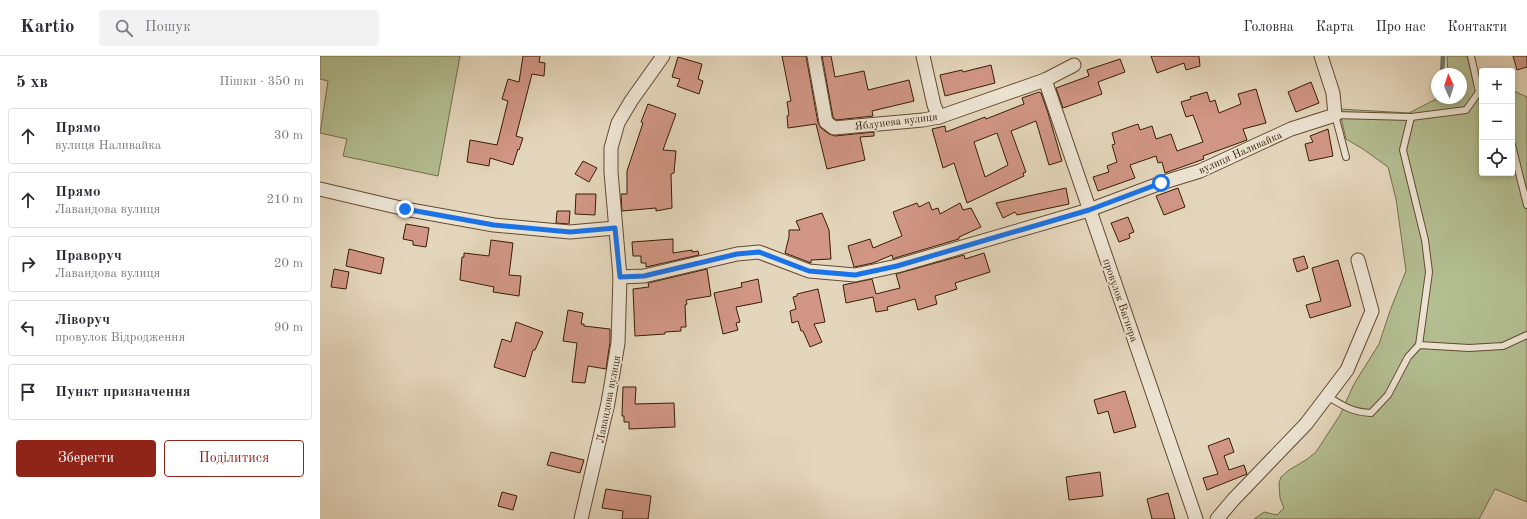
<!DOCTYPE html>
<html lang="uk">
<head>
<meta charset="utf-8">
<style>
	:root { --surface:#fff; --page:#f2f2f3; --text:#2b2b33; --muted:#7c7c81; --line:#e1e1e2; --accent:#8f2418 }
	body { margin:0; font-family:"Old Standard TT",serif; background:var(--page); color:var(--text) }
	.controls { position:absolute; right:12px; top:12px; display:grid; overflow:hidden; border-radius:4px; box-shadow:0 2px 6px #0003 }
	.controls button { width:36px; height:36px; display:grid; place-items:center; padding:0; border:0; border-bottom:1px solid var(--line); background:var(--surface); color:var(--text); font:20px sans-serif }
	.compass { position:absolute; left:1111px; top:12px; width:36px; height:36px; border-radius:50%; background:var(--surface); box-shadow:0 2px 6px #0003; rotate:357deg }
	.stop { position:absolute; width:12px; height:12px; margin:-9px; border:3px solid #1a73e8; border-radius:50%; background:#fff }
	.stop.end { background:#1a73e8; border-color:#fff; box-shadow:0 1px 4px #0008 }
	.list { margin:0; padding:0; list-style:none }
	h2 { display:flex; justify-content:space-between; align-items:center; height:52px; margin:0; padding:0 16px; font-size:17px }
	h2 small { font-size:13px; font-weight:400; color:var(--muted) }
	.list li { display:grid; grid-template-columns:26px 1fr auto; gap:12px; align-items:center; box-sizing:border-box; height:56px; margin:0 8px 8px; padding:0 8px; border:1px solid var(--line); border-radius:4px }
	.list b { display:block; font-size:15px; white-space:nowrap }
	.list p { margin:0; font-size:13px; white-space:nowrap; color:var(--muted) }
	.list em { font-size:13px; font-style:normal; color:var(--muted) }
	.actions { display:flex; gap:8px; padding:12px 16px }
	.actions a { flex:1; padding:9px 0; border:1px solid var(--accent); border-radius:4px; text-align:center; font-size:14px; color:var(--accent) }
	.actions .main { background:var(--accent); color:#fff }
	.icon { flex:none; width:22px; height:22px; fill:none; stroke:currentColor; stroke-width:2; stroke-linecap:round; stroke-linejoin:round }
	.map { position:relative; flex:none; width:1207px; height:463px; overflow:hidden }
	header { display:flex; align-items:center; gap:24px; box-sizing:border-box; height:56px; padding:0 20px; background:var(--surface); border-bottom:1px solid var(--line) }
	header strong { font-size:19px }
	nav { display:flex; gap:22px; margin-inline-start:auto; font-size:14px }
	.search { width:280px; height:36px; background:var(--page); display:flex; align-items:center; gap:10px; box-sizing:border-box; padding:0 14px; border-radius:4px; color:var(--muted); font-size:15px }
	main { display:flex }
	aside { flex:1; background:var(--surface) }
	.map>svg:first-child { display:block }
	.green { fill:#b3be91; stroke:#766e4a }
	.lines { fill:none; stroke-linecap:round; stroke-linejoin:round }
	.stream { stroke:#717a6f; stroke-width:4.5 }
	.building { fill:#d19685; stroke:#381d02; fill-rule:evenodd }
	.lane-casing { stroke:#634b30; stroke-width:8 }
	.street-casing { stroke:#634b30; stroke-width:15 }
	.lane { stroke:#ede4d3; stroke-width:6 }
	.street { stroke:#ede4d3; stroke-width:13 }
	.route { stroke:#1a73e8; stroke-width:5 }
	.labels { text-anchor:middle; stroke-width:3; stroke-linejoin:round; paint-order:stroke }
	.street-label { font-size:11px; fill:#381d02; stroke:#ede4d3 }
</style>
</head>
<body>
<header>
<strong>Kartio</strong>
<div class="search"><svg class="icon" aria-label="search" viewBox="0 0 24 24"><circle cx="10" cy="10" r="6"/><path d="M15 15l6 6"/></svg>Пошук</div>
<nav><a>Головна</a><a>Карта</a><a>Про нас</a><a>Контакти</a></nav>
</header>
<main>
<aside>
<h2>5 хв<small>Пішки · 350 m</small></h2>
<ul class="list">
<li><svg class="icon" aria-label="ahead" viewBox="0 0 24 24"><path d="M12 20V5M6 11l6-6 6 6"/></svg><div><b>Прямо</b><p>вулиця Наливайка</p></div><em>30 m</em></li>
<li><svg class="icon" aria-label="ahead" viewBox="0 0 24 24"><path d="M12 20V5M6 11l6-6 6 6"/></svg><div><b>Прямо</b><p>Лавандова вулиця</p></div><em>210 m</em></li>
<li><svg class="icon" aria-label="right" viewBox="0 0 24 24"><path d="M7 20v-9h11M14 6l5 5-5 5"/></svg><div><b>Праворуч</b><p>Лавандова вулиця</p></div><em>20 m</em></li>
<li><svg class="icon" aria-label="left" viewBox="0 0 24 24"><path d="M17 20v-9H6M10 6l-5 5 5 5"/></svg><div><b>Ліворуч</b><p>провулок Відродження</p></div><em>90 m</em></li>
<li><svg class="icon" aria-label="arrive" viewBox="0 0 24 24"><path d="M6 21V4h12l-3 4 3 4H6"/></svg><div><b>Пункт призначення</b></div></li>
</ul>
<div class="actions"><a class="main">Зберегти</a><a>Поділитися</a></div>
</aside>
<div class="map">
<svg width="1207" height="463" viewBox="0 0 1207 463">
	<rect width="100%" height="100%" fill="#e4d6bc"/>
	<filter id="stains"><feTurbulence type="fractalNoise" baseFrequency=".005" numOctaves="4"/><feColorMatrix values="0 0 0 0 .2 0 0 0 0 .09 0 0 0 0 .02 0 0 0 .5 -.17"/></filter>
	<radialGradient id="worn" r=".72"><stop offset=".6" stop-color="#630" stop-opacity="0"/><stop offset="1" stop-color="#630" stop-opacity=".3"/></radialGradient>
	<g class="green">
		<path d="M0 0H140L118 120 23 100 27 83 0 77 8 25 0 23Z"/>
		<path d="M1127 0H1147L1154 29 1162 30V117H1192V34L1207 41V446L1175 433 1159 463H934L944 456 957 459 964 452 960 442 959 427 961 421 969 414 986 404 996 396 1020 359 1034 328 1059 288 1071 252 1086 215 1076 143 1068 111 1043 93 1026 83 1019 53 1089 57 1118 42H1141V18H1128Z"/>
	</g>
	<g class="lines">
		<path class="stream" d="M1122 18 1123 0"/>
	</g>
	<g class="building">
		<path d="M203 0H220L219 6 225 7 224 20 212 18 196 80 203 82 199 94 198 93 193 109 170 102 169 110 147 106 150 84 177 89 188 45 182 43 188 23 199 26Z"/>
		<path d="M462 0H486L498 67 501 72 509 78 515 80 554 76V80L540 81 545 104 507 113 496 68 468 72 467 60 469 59 467 46 471 45Z"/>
		<path d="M502 0H511L515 21 544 15 548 34 589 24 594 45 552 55 553 60 516 64 513 61Z"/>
		<path d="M831 0H879L880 10 866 14 864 7 837 17Z"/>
		<path d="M1193 0H1207V11L1197 14Z"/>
		<path d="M358 1 382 8 378 23 383 25 379 38 357 30 360 23 352 21Z"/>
		<path d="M800 3 805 16 778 26 782 38 743 52 736 32 769 20 767 14Z"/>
		<path d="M671 9 675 27 625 40 620 19 642 14 643 16Z"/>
		<path d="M991 26 999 47 976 56 968 36Z"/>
		<path d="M936 33 946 67 923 73 927 84 883 100 884 103 845 117 842 106 838 107 836 100 810 109 815 122 778 135 773 121 789 116 787 110 797 106 792 89 795 88 792 77 818 68 820 74 832 70 836 83 851 78 857 95 883 86 873 59 866 61 861 46 871 43 870 41 887 36 890 46 895 44 899 57 921 48 918 38Z"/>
		<path d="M719 36 721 37 728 57 742 105 729 109 716 65 691 75 706 116 703 117 704 120 647 147 634 107 623 112 612 73 625 70 626 76 665 61 666 63 704 48 702 42ZM677 77 688 109 665 121 654 86Z"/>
		<path d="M328 48 356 58 343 94 356 95 354 117 351 118 352 152 336 155V152L302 155 301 138H307V115L323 67 321 66Z"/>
		<path d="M1008 73 1013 100 989 105 985 88 993 86 990 80Z"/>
		<path d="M263 105 277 112 269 126 255 118Z"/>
		<path d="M746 132 749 148 697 159 695 156 683 162 676 147Z"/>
		<path d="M858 132 865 151 844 159 836 140Z"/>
		<path d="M256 138H276L275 159 255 158Z"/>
		<path d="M609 146 612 154 618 152 620 158 640 147 643 154 651 152 661 171 639 181V183L575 202 573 203 572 199 553 207 534 211 528 190 550 183 553 192 582 180 573 156 597 147 599 151Z"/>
		<path d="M237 155H250L249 168 236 167Z"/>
		<path d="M502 157 509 174 511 203 491 204V207L465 197 469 181V174H480L476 165Z"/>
		<path d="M808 161 814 176 809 178 810 182 799 186 791 167Z"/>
		<path d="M86 168 109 172 106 191 93 189V185L83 183Z"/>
		<path d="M353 183V197L372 194V196L378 195 379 199 326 211V207H321V200H313L312 186Z"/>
		<path d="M171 184 193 187 189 219 201 220 199 240 173 236 174 231 140 224 142 201H144V197L169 200Z"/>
		<path d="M29 193 64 202 61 218 26 210Z"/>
		<path d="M664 197 670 216 635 227 637 233 615 240 617 248 598 254 595 243 567 251 568 254 556 256 553 241 526 247 523 229 552 223 556 238 580 232 576 218 644 199 645 203Z"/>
		<path d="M984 200 988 212 977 216 973 203Z"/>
		<path d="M1018 204 1031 250 990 262 986 249 1001 245 992 212Z"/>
		<path d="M14 213 29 216 26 233 11 231Z"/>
		<path d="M387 213 391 240 366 244 367 248 365 249 366 271H361V275L345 276V278L315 280 313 233 329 231 328 227Z"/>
		<path d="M438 223 442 246 416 251 420 266 416 267 418 274 403 278 394 237 422 231 421 227Z"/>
		<path d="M498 233 505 266 494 268 502 286 490 291 483 275H481L478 265 472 267 470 255 476 253 473 241 477 240V238Z"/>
		<path d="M248 254 263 257 261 268H264V270L290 273V286L286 313 268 310 265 327 252 326 257 287 243 285Z"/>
		<path d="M196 266 223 276 215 294H213L205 321 174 311 182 283 191 286Z"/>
		<path d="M303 331H316L315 348 354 347 355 371 309 373V366H304V360H302Z"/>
		<path d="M805 335 816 371 794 377 788 355 778 358 774 344Z"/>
		<path d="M909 382 914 396 904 400 909 414 924 409 927 418 887 434 883 422 898 418 888 390Z"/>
		<path d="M231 396 264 404 260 417 227 409Z"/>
		<path d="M780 416 783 440 749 444 746 421Z"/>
		<path d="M286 433 331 440 328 463H302L303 455 282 452Z"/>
		<path d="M182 436 197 440 193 454 178 450Z"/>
		<path d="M848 437 855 463H832L827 443Z"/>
	</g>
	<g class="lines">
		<defs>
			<g id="lane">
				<path d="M1151 0 1159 36 1162 40"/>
				<path d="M1091 61 1083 94 1105 184 1109 216 1099 289"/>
				<path d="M1192 89 1207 149"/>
				<path d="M1026 101 1015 59 1091 61 1146 54 1159 36"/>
				<path d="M1007 340C1023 350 1032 356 1051 357L1068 339 1088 301 1099 289 1149 292 1183 290 1207 279"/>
			</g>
			<g id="street">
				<path d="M494 0 506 66 514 72 603 64 619 61 725 24 754 9"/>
				<path d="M603 0 614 49 619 61"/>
				<path d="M725 24 876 463"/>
				<path d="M0 133 85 153 174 169 250 176 295 172"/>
				<path d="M300 221 324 220 417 198 439 196 489 215 535 219 577 210 769 154 841 127 880 115 971 73 1015 59 1013 37 1001 0"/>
				<path d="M261 463 288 347 298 287 300 221 291 116V92L298 67 311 45 343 0"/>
				<path d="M897 463 913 444 986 368 1027 314 1052 255 1038 204"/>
			</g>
		</defs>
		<use href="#lane" class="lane-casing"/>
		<use href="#street" class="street-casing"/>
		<use href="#lane" class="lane"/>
		<use href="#street" class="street"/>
	</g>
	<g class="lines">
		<path class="route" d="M85 153 174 169 250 176 295 172 300 221 324 220 417 198 439 196 489 215 535 219 577 210 769 154 841 127"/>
	</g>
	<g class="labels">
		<g class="street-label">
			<text transform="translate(576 65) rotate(-7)" y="4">Яблунева вулиця</text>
			<text transform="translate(920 96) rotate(-24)" y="4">вулиця Наливайка</text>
			<text transform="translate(801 244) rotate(71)" y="4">провулок Вагнера</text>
			<text transform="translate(288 343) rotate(-79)" y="4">Лавандова вулиця</text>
		</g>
	</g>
	<rect width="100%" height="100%" filter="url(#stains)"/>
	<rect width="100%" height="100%" fill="url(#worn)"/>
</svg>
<div class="controls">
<button>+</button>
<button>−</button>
<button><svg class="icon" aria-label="locate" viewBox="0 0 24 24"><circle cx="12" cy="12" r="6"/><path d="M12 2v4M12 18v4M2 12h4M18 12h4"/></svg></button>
</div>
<svg class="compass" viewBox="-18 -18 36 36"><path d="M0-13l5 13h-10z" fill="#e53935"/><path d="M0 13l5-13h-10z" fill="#7c7c81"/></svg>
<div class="stop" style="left:841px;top:127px"></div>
<div class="stop end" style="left:85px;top:153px"></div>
</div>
</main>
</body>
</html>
